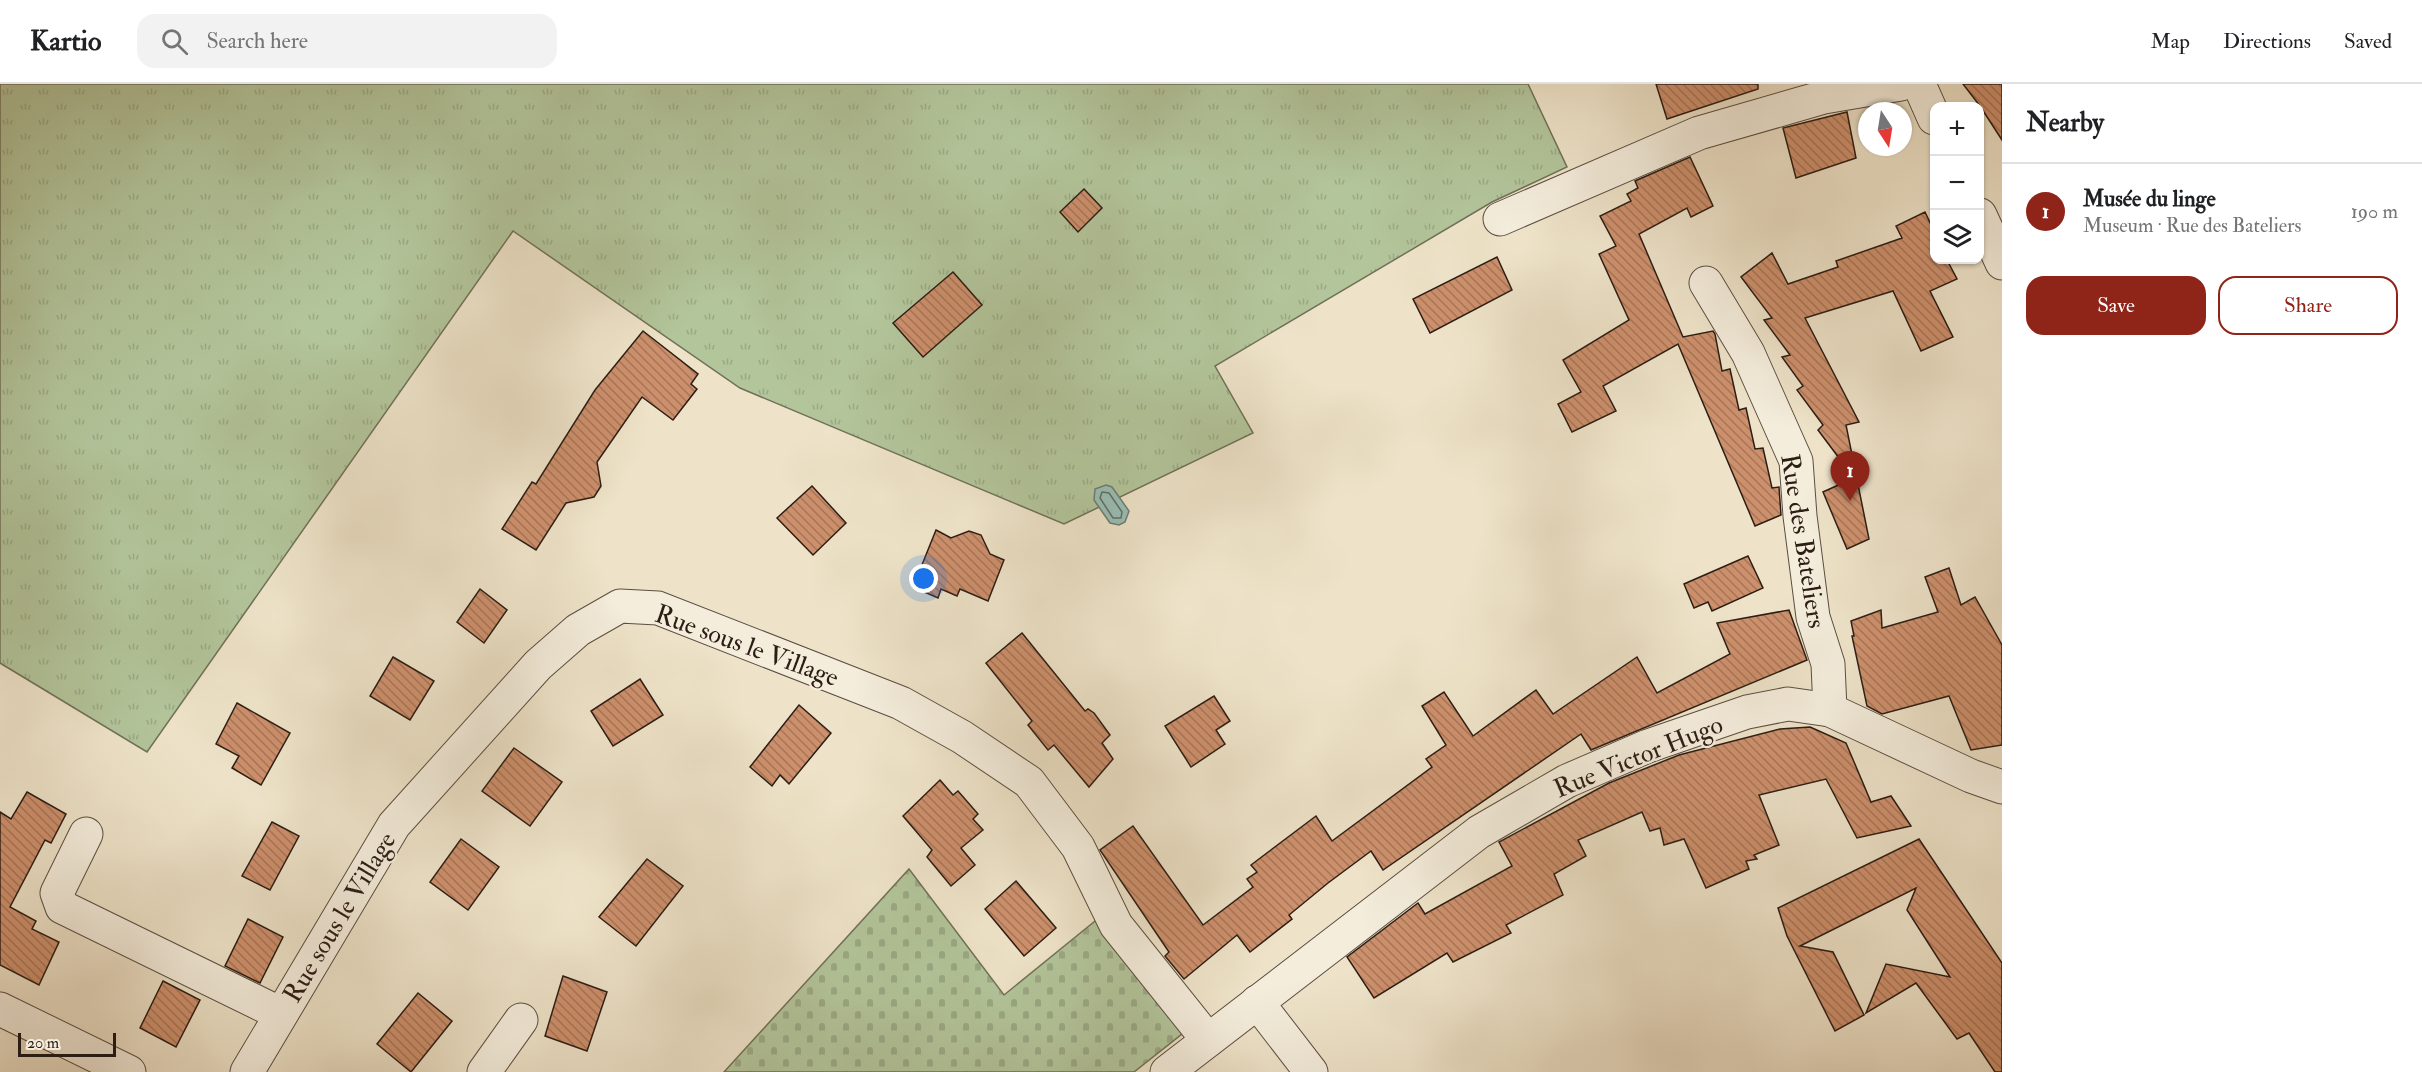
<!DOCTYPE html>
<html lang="en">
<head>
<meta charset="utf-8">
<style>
	:root { --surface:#fff; --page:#f2f2f2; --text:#202124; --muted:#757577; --line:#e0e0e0; --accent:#8f2418 }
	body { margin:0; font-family:"IM FELL Double Pica",serif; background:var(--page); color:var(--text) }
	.controls { position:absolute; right:18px; top:18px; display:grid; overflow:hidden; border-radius:12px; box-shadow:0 2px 4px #0004 }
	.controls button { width:54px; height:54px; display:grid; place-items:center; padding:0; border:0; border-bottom:2px solid var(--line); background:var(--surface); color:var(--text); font:30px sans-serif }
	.compass { position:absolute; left:1858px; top:18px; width:54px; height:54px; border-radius:50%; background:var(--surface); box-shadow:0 2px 4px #0004; rotate:168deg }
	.scale { position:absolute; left:18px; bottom:15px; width:98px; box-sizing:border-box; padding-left:6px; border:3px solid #2c1d15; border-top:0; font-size:16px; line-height:21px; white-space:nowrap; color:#2c1d15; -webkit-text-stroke:4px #f4eddc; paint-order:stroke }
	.you { position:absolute; left:924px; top:495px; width:21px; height:21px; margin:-15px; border:4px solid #fff; border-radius:50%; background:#1a73e8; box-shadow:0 0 0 9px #1a73e833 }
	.badge { display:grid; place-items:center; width:39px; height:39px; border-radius:50%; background:var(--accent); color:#fff; font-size:20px; font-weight:700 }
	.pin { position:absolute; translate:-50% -50px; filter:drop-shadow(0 2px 3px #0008) }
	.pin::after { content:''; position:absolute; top:32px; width:21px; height:18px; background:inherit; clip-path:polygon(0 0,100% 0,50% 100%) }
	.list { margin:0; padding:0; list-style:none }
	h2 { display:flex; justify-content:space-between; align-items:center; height:78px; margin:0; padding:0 24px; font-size:26px }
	h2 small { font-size:20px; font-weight:400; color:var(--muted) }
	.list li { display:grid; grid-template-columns:39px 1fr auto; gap:18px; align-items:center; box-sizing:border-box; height:96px; padding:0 24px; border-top:2px solid var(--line) }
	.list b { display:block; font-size:22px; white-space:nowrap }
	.list p { margin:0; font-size:20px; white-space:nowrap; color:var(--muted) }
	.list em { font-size:20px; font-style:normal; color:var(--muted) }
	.actions { display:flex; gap:12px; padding:18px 24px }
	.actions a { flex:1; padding:14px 0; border:2px solid var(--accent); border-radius:18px; text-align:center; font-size:21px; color:var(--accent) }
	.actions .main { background:var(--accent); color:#fff }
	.icon { flex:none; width:33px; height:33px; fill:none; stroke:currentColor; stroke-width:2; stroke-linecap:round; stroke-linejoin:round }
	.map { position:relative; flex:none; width:2002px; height:988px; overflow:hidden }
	header { display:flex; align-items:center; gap:36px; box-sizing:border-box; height:84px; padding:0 30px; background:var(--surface); border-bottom:2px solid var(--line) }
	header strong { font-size:28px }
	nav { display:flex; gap:33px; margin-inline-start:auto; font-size:21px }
	.search { width:420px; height:54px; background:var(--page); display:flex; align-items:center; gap:15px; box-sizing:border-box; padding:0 21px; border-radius:18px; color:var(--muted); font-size:22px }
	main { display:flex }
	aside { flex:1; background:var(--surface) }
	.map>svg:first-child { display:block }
	.grass { fill:url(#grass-tufts); stroke:#707158; stroke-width:1.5 }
	.cemetery { fill:url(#cemetery-stones); stroke:#707158; stroke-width:1.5 }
	.water { fill:#99beb5; stroke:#6d7e75; stroke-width:1.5 }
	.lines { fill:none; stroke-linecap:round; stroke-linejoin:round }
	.shore { stroke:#626e65; stroke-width:1.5 }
	.building { fill:url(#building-back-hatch); stroke:#2c1d15; stroke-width:1.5 }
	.minor-casing { stroke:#5c4e42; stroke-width:35 }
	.minor { stroke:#f4eddc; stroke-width:33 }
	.labels { text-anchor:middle; stroke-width:4.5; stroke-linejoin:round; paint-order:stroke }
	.street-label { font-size:26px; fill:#2c1d15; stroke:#f4eddc }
</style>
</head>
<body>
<header>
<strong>Kartio</strong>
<div class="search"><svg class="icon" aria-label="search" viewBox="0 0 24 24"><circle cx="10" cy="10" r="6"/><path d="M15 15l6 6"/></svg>Search here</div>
<nav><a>Map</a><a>Directions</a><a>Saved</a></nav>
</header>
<main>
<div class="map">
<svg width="2002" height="988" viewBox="0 0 2002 988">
	<defs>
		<pattern id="grass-tufts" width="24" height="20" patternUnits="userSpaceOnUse" patternTransform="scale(1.5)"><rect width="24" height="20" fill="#b3c59b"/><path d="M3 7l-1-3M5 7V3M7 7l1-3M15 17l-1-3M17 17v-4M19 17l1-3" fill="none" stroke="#9aa985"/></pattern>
		<pattern id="cemetery-stones" width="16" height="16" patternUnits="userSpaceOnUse" patternTransform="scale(1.5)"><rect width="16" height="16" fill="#b3c59b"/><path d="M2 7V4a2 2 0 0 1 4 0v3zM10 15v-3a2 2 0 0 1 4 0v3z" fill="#9aa985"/></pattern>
		<pattern id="building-back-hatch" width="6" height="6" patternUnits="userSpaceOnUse" patternTransform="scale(1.5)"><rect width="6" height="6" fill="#cd906c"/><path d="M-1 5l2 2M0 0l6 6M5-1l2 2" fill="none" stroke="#a77558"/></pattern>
	</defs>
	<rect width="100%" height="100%" fill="#eee3c9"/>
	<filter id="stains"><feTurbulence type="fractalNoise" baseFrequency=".00333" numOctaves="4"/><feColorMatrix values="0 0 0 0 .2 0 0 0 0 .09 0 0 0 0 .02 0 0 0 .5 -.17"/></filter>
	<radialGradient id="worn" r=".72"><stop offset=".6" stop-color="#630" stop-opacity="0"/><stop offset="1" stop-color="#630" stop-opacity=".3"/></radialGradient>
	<path class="grass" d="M0 0H1528L1567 83 1492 118 1215 282 1253 349 1064 440 740 304 513 147 147 668 0 579Z"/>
	<path class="cemetery" d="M909 785 1004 911 1100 833 1187 946 1134 988H724Z"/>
	<path class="water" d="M1106 401 1112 403 1129 427 1125 438 1119 441 1110 439 1094 416 1095 405Z"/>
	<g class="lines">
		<path class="shore" d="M1102 408 1109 409 1122 428 1121 434H1113L1100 414Z"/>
	</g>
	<g class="building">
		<path d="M1656 0H1758V5L1667 35Z"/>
		<path d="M1963 0H2002V56L1980 22Z"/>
		<path d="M1847 28 1856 74 1796 94 1783 44Z"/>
		<path d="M1690 73 1713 122 1691 133 1687 124 1639 150 1683 253 1713 247 1715 250 1722 287 1730 285 1739 326 1746 324 1755 365 1763 364 1772 404 1779 403 1781 431 1755 442 1678 260 1603 302 1616 327 1572 348 1558 320 1581 308 1563 276 1629 236 1599 170 1616 162 1600 132 1631 117 1627 110 1638 104 1635 97Z"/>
		<path d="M1084 105 1102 124 1078 148 1060 128Z"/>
		<path d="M1925 128 1935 149V176H1947L1957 195 1930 207 1953 253 1921 267 1893 207 1805 234 1859 338 1846 341 1869 455 1847 465 1823 408 1854 394 1818 346 1823 341 1797 306 1803 302 1782 273 1790 271 1764 236 1772 234 1741 193 1772 169 1788 200 1838 183 1836 177 1902 154 1896 142Z"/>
		<path d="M1497 173 1512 206 1430 249 1413 215Z"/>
		<path d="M953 188 982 221 923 273 893 239Z"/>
		<path d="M643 247 698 290 691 300 697 305 673 336 642 313 597 378 601 402 594 413 566 419 536 466 502 445 532 398 536 400 595 306Z"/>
		<path d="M812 402 846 439 813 471 777 434Z"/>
		<path d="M936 446 951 454 969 447 981 451 990 470 1004 476 988 517 960 505 957 512 941 505 938 514 913 503Z"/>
		<path d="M1748 472 1763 504 1712 527 1708 518 1694 524 1684 500Z"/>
		<path d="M1949 484 1961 521 1975 513 2002 561V661L1971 666 1949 612 1882 630 1867 622 1852 552H1854L1851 537 1881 526 1882 544 1938 528 1925 493Z"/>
		<path d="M480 505 507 526 484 559 457 538Z"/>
		<path d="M1789 526 1807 576 1591 666 1581 650 1383 786 1371 767 1328 799 1289 831 1292 835 1250 868 1237 851 1184 895 1165 872 1169 868 1100 766 1133 742 1203 841 1253 803 1247 795 1257 788 1251 781 1316 732 1332 757 1432 683 1426 675 1446 661 1422 622 1444 608 1473 652 1536 606 1553 630 1637 573 1657 609 1730 570 1717 539Z"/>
		<path d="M1022 549 1085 627 1088 625 1094 629 1110 651 1102 659 1113 675 1089 703 1054 661 1048 666 1028 641 1032 637 986 579Z"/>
		<path d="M393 573 434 597 410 636 370 612Z"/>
		<path d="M640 595 663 631 613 662 591 627Z"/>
		<path d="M1214 612 1230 637 1216 646 1225 660 1191 683 1165 642Z"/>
		<path d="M237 619 290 649 261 701 232 684 239 672 216 660Z"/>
		<path d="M799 621 831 649 789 700 780 691 772 702 750 683Z"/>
		<path d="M1810 643 1846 659 1871 718 1891 712 1911 742 1857 754 1826 695 1759 711 1779 761 1754 771 1757 775 1746 777 1749 785 1706 804 1684 755 1664 761 1660 744 1650 747 1642 728 1578 756 1586 772 1554 790 1563 811 1506 841 1511 849 1453 878 1447 869 1374 914 1347 873 1418 819 1425 830 1512 782 1499 758 1609 699 1679 671 1780 645Z"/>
		<path d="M514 664 562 698 530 742 482 707Z"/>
		<path d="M940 696 953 711 958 707 978 730 973 735 983 746 961 764 975 781 951 802 927 773 932 766 903 732Z"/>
		<path d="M27 708 66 730 51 759 45 756 10 823 36 837 32 845 59 858 39 901 0 881V728L11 735Z"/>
		<path d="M272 738 299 752 270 806 242 792Z"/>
		<path d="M461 755 499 783 468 826 430 798Z"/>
		<path d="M1919 755 2002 879V988H1995L1969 949 1957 955 1916 899 1866 929 1886 880 1950 893 1907 826 1916 804 1800 862 1833 868 1864 931 1835 947 1787 852 1778 824Z"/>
		<path d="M647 775 683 802 636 862 599 833Z"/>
		<path d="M1016 797 1056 844 1024 872 985 825Z"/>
		<path d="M248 835 283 853 260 899 225 882Z"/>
		<path d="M563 892 607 908 587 967 545 952Z"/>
		<path d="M163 897 200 916 176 963 140 944Z"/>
		<path d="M418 909 452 937 411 988 377 960Z"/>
	</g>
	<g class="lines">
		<defs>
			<g id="minor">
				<path d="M1919 0 1934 34"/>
				<path d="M1980 131 2002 179"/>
				<path d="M1500 135 1699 49 1824 13 1901 0"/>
				<path d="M1706 199 1748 269 1796 377 1800 432 1813 533 1828 580 1830 626"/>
				<path d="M86 750 57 809 62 823 281 930"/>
				<path d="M1257 918 1311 988"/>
				<path d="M0 925 129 988"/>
				<path d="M247 988 394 741 538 581 578 546 620 522 658 524 901 619 962 653 1029 698 1078 763 1116 841 1208 956"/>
				<path d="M484 988 521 936"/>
				<path d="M1167 988 1479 748 1567 697 1648 662 1747 628 1788 620 1830 626 1971 692 2002 703"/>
			</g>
		</defs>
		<use href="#minor" class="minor-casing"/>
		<use href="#minor" class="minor"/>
	</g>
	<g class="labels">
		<g class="street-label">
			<text transform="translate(1804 457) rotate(81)" y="9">Rue des Bateliers</text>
			<text transform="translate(747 561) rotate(20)" y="9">Rue sous le Village</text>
			<text transform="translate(1638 672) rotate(-22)" y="9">Rue Victor Hugo</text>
			<text transform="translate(339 833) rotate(-59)" y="9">Rue sous le Village</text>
		</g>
	</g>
	<rect width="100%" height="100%" filter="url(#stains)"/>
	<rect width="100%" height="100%" fill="url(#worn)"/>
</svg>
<div class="controls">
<button>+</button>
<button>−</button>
<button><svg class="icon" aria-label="layers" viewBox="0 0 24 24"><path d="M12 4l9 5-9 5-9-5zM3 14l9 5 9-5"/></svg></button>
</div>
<svg class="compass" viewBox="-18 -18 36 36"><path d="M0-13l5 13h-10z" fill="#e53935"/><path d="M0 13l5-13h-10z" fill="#757577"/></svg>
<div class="scale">20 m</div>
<div class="you"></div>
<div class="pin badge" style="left:1850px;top:417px">1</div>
</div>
<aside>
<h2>Nearby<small></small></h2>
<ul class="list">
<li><span class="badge">1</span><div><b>Musée du linge</b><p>Museum · Rue des Bateliers</p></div><em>190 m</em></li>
</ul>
<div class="actions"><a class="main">Save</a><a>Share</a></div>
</aside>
</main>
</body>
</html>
